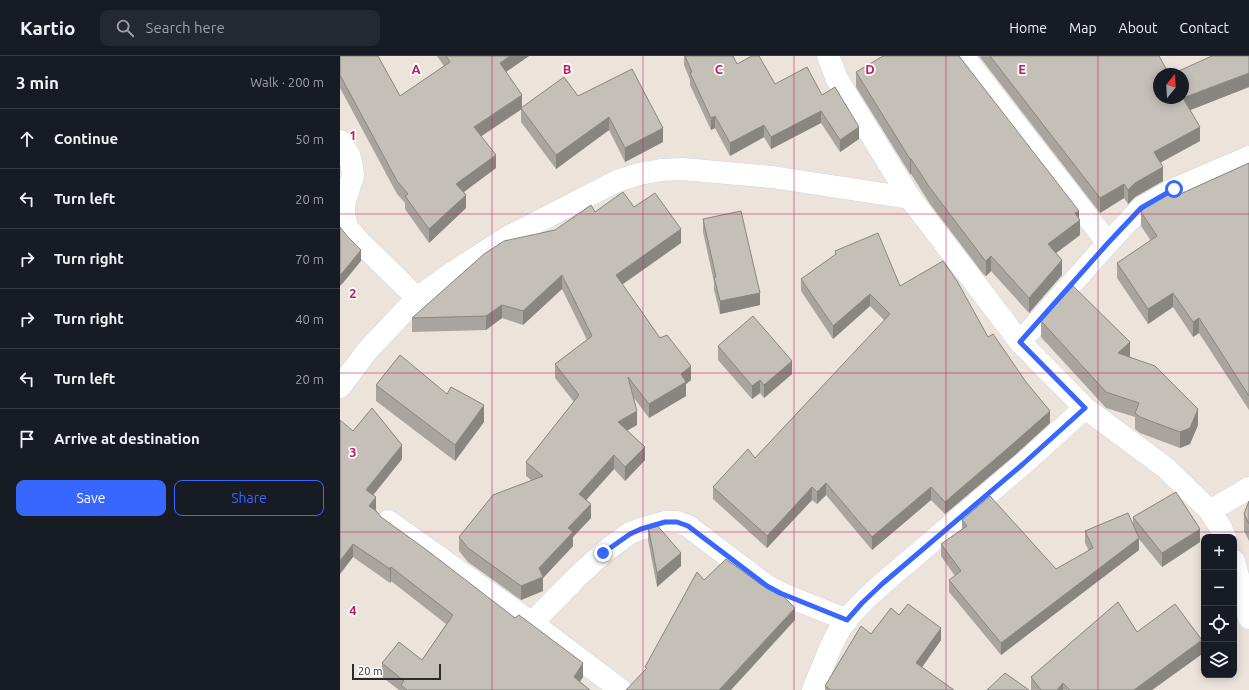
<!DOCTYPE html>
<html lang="en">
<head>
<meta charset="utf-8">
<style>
	:root { --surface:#171b24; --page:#242831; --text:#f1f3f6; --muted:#9ea1a6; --line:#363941; --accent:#3767fe }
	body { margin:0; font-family:Ubuntu,sans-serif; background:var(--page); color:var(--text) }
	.controls { position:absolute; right:12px; bottom:12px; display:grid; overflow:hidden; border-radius:8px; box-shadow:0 2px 10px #0003 }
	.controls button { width:36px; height:36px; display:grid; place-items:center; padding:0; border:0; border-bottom:1px solid var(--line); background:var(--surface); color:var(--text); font:20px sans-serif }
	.compass { position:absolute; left:813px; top:12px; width:36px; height:36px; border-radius:50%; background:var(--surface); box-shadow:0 2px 10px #0003; rotate:18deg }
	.scale { position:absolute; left:12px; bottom:10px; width:89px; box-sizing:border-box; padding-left:4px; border:2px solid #2a2a2a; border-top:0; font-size:11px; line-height:14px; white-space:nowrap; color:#2a2a2a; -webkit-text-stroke:3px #fff; paint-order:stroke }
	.stop { position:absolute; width:12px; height:12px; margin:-9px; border:3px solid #3767fe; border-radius:50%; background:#fff }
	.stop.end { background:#3767fe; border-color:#fff; box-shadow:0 1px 4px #0008 }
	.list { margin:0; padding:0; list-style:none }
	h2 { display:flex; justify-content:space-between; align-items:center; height:52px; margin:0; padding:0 16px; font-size:17px }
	h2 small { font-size:13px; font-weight:400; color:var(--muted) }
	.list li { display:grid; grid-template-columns:26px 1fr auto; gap:12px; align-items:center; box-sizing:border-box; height:60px; padding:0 16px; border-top:1px solid var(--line) }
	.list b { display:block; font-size:15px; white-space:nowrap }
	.list em { font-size:13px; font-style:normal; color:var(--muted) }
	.actions { display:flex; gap:8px; padding:12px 16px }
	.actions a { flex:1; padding:9px 0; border:1px solid var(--accent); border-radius:8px; text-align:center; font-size:14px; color:var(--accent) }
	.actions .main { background:var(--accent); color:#fff }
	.icon { flex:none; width:22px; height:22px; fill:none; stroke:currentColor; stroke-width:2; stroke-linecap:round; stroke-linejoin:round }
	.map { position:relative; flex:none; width:909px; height:634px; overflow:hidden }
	header { display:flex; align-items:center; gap:24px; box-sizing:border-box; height:56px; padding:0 20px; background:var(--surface); border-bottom:1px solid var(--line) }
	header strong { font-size:19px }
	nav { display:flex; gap:22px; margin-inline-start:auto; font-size:14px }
	.search { width:280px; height:36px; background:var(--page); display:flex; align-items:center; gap:10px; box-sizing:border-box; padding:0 14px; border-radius:8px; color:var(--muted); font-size:15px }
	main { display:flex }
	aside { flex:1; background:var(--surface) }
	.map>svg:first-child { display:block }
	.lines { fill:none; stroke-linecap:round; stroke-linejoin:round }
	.minor-casing { stroke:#d1d5e3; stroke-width:23 }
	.minor { stroke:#fff; stroke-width:22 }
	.wall { fill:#a9a49d }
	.shaded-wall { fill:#898680 }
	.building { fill:#c4bfb7; stroke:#898680 }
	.route { stroke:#3767fe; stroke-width:5 }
	.grid { fill:none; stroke:#c2185b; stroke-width:1; stroke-opacity:0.55 }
	.grid-label { font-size:13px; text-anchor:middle; font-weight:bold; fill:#c2185b; stroke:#fff; stroke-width:3.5; stroke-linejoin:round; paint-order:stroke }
</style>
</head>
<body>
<header>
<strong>Kartio</strong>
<div class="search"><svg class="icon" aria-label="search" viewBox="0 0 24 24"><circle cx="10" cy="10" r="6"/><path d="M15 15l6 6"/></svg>Search here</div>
<nav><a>Home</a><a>Map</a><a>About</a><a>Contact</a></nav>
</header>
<main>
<aside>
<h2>3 min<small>Walk · 200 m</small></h2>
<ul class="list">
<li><svg class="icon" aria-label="ahead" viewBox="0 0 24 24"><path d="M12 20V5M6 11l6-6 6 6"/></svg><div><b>Continue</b></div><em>50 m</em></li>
<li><svg class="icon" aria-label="left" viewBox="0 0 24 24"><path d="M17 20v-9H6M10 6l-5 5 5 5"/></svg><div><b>Turn left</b></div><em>20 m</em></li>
<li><svg class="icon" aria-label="right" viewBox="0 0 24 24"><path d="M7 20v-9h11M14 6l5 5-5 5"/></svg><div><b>Turn right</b></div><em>70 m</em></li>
<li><svg class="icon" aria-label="right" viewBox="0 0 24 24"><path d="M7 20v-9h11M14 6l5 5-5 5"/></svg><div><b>Turn right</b></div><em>40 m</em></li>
<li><svg class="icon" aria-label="left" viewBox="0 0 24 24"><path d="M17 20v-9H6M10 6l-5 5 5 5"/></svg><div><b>Turn left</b></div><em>20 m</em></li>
<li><svg class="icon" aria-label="arrive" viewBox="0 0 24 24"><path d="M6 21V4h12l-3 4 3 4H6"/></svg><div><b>Arrive at destination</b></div></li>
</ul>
<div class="actions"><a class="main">Save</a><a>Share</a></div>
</aside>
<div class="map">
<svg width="909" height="634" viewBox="0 0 909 634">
	<rect width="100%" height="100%" fill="#ece4db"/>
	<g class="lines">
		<defs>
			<g id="minor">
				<path d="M488 0 497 23 509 43 570 142 680 286 745 352 826 412 870 455 881 472 885 481"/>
				<path d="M623 0 768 187"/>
				<path d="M0 85 9 99 12 110 13 120 4 148V159L7 171 18 184 77 242"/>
				<path d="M680 286 768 187 801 152 834 133 909 101"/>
				<path d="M0 331 27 295 77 242 115 215 168 181 277 125 299 118 321 114 342 113 432 121 570 142"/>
				<path d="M870 455 909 432"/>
				<path d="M48 465 192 567 236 522 263 497 290 477 301 473 325 466H337L348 470 427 530 440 537 507 564"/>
				<path d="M894 505 909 562"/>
				<path d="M192 567 281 634"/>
				<path d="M473 634C480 617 487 599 495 582 506 561 524 544 542 528L683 408 745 352"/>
			</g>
		</defs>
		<use href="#minor" class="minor-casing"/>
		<use href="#minor" class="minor"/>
	</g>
	<g class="wall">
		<path d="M0 0 60 40 104 10 97 0H189L166 16 182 52 238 40 323 86 285 106 269 74 216 113 181 66V53L141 80 156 112 123 136 126 152 89 187 65 153V147L57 138 0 32Z"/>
		<path d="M344 0H393L397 8 435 28 482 39 519 83 500 96 481 67 431 93 424 81 390 100 375 72 371 74 350 29V24L344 9Z"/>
		<path d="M639 0H819V18L909 31 850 54 860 85 820 107 823 125 795 141 788 148 784 142 760 157Z"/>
		<path d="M516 16 739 163 740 179 716 197 722 219 689 257 651 215 646 220 644 219 590 148 571 118H570L516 31Z"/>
		<path d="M909 107V354L859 277 853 281 833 251 808 268 777 222V207L811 185 801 170V156Z"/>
		<path d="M294 151 341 187 282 228 320 282 351 324 346 328V340L309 362 294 342 297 369 287 374 305 404 285 425 274 413 246 444 251 462 233 481V490L203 522V535L181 544 128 506 119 495V481L191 424 186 420V406L234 346 215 322V308L247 284 222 233 183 269 162 262 146 274 72 276V262L215 174 255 156Z"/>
		<path d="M363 163 420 249 380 258 374 234V226L363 176Z"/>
		<path d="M495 195 560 230 648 281 710 367 675 399 605 458 591 444 532 494 486 439 477 448 472 444 427 492 373 443V431L415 402 545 265 530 250 493 283 461 235V223L495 199Z"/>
		<path d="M701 265 790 301 858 369 850 388 840 392 800 377 795 373V361L766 352 701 281Z"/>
		<path d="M378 290 452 318 424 342 420 337 412 343 378 304Z"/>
		<path d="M36 329 144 366 115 405 36 345Z"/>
		<path d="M13 375 62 403 33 439 36 454 41 461 243 621 240 626 250 634H59L42 621V607L82 604 106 568 51 525 50 527 13 501 0 518Z"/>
		<path d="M909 445V485L904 475V458Z"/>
		<path d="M793 461 860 486 822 511 799 483V494L661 599 609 536V524L615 520 601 500V488L622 473V464L716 513 749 495 745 487V475L793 468Z"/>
		<path d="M308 470 341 510 317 531 308 484Z"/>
		<path d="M559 559 601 584 582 611 614 634H485V630L531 578Z"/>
		<path d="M797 576 862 598 812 634H691V621Z"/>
	</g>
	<g class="shaded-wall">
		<path d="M170 0H189L160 20V7Z"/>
		<path d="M909 17V31L843 57V42Z"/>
		<path d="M182 39V53L134 85V71Z"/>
		<path d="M481 55V67L431 93V81Z"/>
		<path d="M375 60V72L371 74V62Z"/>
		<path d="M269 61V74L216 113V99Z"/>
		<path d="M424 69V81L390 100V87Z"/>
		<path d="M519 71V83L500 96V84Z"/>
		<path d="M860 71V85L814 110V96Z"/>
		<path d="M323 72V86L285 106V92Z"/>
		<path d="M156 99V112L116 142V128Z"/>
		<rect x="570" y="103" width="1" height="15"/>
		<path d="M823 111V125L795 141 788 148V134L795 127Z"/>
		<path d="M784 128V142L760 157V142Z"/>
		<path d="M126 139V152L89 187V173Z"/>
		<path d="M739 155V165L740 164V179L708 203V188L735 157Z"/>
		<path d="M341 173V187L276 233V219Z"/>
		<path d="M21 194V205L3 227 0 230V219Z"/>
		<path d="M651 200V215L646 220V205Z"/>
		<path d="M722 204V219L689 257V242Z"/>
		<path d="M222 219V233L183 269V255Z"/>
		<path d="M420 237V249L380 258V245Z"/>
		<path d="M833 237V251L808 268V253Z"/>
		<path d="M530 238V250L493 283V270Z"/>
		<path d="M162 249V262L146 274V260Z"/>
		<path d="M859 262V277L853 281V266Z"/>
		<path d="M790 286V302L778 297Z"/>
		<path d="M452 305V318L424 342V329Z"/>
		<path d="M351 310V324L346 328V340L309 362V348L341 318Z"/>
		<path d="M420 324V337L412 343V330Z"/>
		<path d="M144 349V366L115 405V389Z"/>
		<path d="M858 353V369L850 388 840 392V376Z"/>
		<path d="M297 355V369L278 380V366Z"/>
		<path d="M710 355V367L675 399 605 458V446Z"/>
		<path d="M62 389V403L26 448V434Z"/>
		<path d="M305 391V404L285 425V411Z"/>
		<path d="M274 399V413L239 452V438Z"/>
		<path d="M486 427V439L477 448V436Z"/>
		<path d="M472 431V444L427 492V480Z"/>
		<path d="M591 431V444L532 494V481Z"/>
		<path d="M36 441V455L29 450Z"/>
		<path d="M251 448V462L233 481V490L203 522V535L181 544V530L199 512 228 472Z"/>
		<path d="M860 473V486L822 511V497Z"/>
		<path d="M799 482V494L661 599V587Z"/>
		<path d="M13 488V501L0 518V505Z"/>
		<path d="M341 497V510L317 531V517Z"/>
		<path d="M51 511V525L50 527V513Z"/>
		<path d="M455 552V564L391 634H379Z"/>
		<path d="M601 572V584L576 620V607Z"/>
		<path d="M862 584V598L812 634H794Z"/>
		<path d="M243 607V621L234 634V621Z"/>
		<path d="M723 627V634H717Z"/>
	</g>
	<g class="building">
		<path d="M0 0H38L60 40 110 6 106 0H170L160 7 182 39 134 71 156 99 116 128 126 139 89 173 65 140 68 138 57 125 0 19Z"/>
		<path d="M345 0H393L397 8 412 0H419L435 28 467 11 482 39 495 31 519 71 500 84 481 55 431 81 424 69 390 87 375 60 371 62 350 17 352 16Z"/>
		<path d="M543 0H619L739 155 735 157 740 164 708 188 722 204 689 242 651 200 646 205 644 203 590 132 571 103H570L516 16Z"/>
		<path d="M650 0H819L829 18H819V42H843V18H832L872 0H909V17L843 42 860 71 814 96 823 111 795 127 788 134 784 128 760 142Z"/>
		<path d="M292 13 323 72 285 92 269 61 216 99 181 52 224 21 238 40Z"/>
		<path d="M909 107V340L859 262 853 266 833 237 808 253 777 207 817 180 801 156 809 148 835 133 838 139Z"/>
		<path d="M283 136 294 151 315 137 341 173 276 219 320 282 327 279 351 310 341 318 346 326 309 348 288 321 297 355 278 366 305 391 285 411 274 399 239 438 251 448 228 472 233 476 199 512 203 521 181 530 128 492 119 481 153 439 203 420 186 406 239 339 215 308 252 280 222 219 183 255 162 249 146 260 72 262 144 198 164 185 215 174 251 149 255 156Z"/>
		<path d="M401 155 420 237 380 245 374 221H376L363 163Z"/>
		<path d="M0 171 8 181 21 194 3 216 0 219Z"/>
		<path d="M538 177 560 230 603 205 617 225 648 281 653 278 686 326 710 355 675 386 605 446 591 431 532 481 486 427 477 436 472 431 427 480 373 431 408 393 415 402 550 258 530 238 493 270 461 223 496 198 495 195Z"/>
		<path d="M733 230 790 286 778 297 815 310 858 353 850 372 840 376 800 361 795 357 799 347 766 336 701 265Z"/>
		<path d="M413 260 452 305 424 329 420 324 412 330 378 290Z"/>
		<path d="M60 299 107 338 111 331 144 349 115 389 36 329Z"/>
		<path d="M32 352 62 389 26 434 36 441 29 450 36 455 41 461 88 495 175 562 179 559 243 607 234 621 250 634H67L61 629 64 625 42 607 59 586 82 604 113 559 51 511 50 513 13 488 0 505V364L13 375Z"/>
		<path d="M836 436 860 473 822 497 793 461Z"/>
		<path d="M650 440 716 513 753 492 745 475 788 457 799 482 661 587 609 524 621 515 601 488 627 470 622 464Z"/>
		<path d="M909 445V468L904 458Z"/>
		<path d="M316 468 341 497 317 517 308 470Z"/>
		<path d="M386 503 420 528 441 538 455 552 379 634H286L307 612 305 611 357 516 364 524Z"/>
		<path d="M778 546 797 576 835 548 862 584 794 634H730L723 627 717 634H701L691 621Z"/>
		<path d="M568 548 601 572 576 607 614 634H491L485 630 521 570 531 578 551 552 559 559Z"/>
		<path d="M665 617 689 634H647Z"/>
	</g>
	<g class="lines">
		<path class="route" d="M263 497 290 478 301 473 325 466H337L348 470 427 530 440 537 507 564 522 547 542 528 683 408 745 352 680 286 768 187 801 152 834 133"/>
	</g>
	<path class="grid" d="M152 0V634M303 0V634M454 0V634M606 0V634M758 0V634M0 158H909M0 317H909M0 476H909"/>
	<g class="grid-label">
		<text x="76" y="18">A</text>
		<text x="227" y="18">B</text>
		<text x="379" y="18">C</text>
		<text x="530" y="18">D</text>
		<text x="682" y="18">E</text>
		<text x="13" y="84">1</text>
		<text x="13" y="242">2</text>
		<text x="13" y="401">3</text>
		<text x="13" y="559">4</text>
	</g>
</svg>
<div class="controls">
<button>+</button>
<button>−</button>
<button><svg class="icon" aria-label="locate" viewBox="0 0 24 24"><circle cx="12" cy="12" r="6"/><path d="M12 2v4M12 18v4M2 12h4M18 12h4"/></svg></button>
<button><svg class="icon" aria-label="layers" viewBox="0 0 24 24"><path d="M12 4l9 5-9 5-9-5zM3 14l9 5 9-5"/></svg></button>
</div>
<svg class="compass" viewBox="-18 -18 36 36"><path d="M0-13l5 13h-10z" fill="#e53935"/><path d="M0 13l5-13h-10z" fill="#9ea1a6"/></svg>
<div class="scale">20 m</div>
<div class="stop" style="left:834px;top:133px"></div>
<div class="stop end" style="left:263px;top:497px"></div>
</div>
</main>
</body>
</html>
